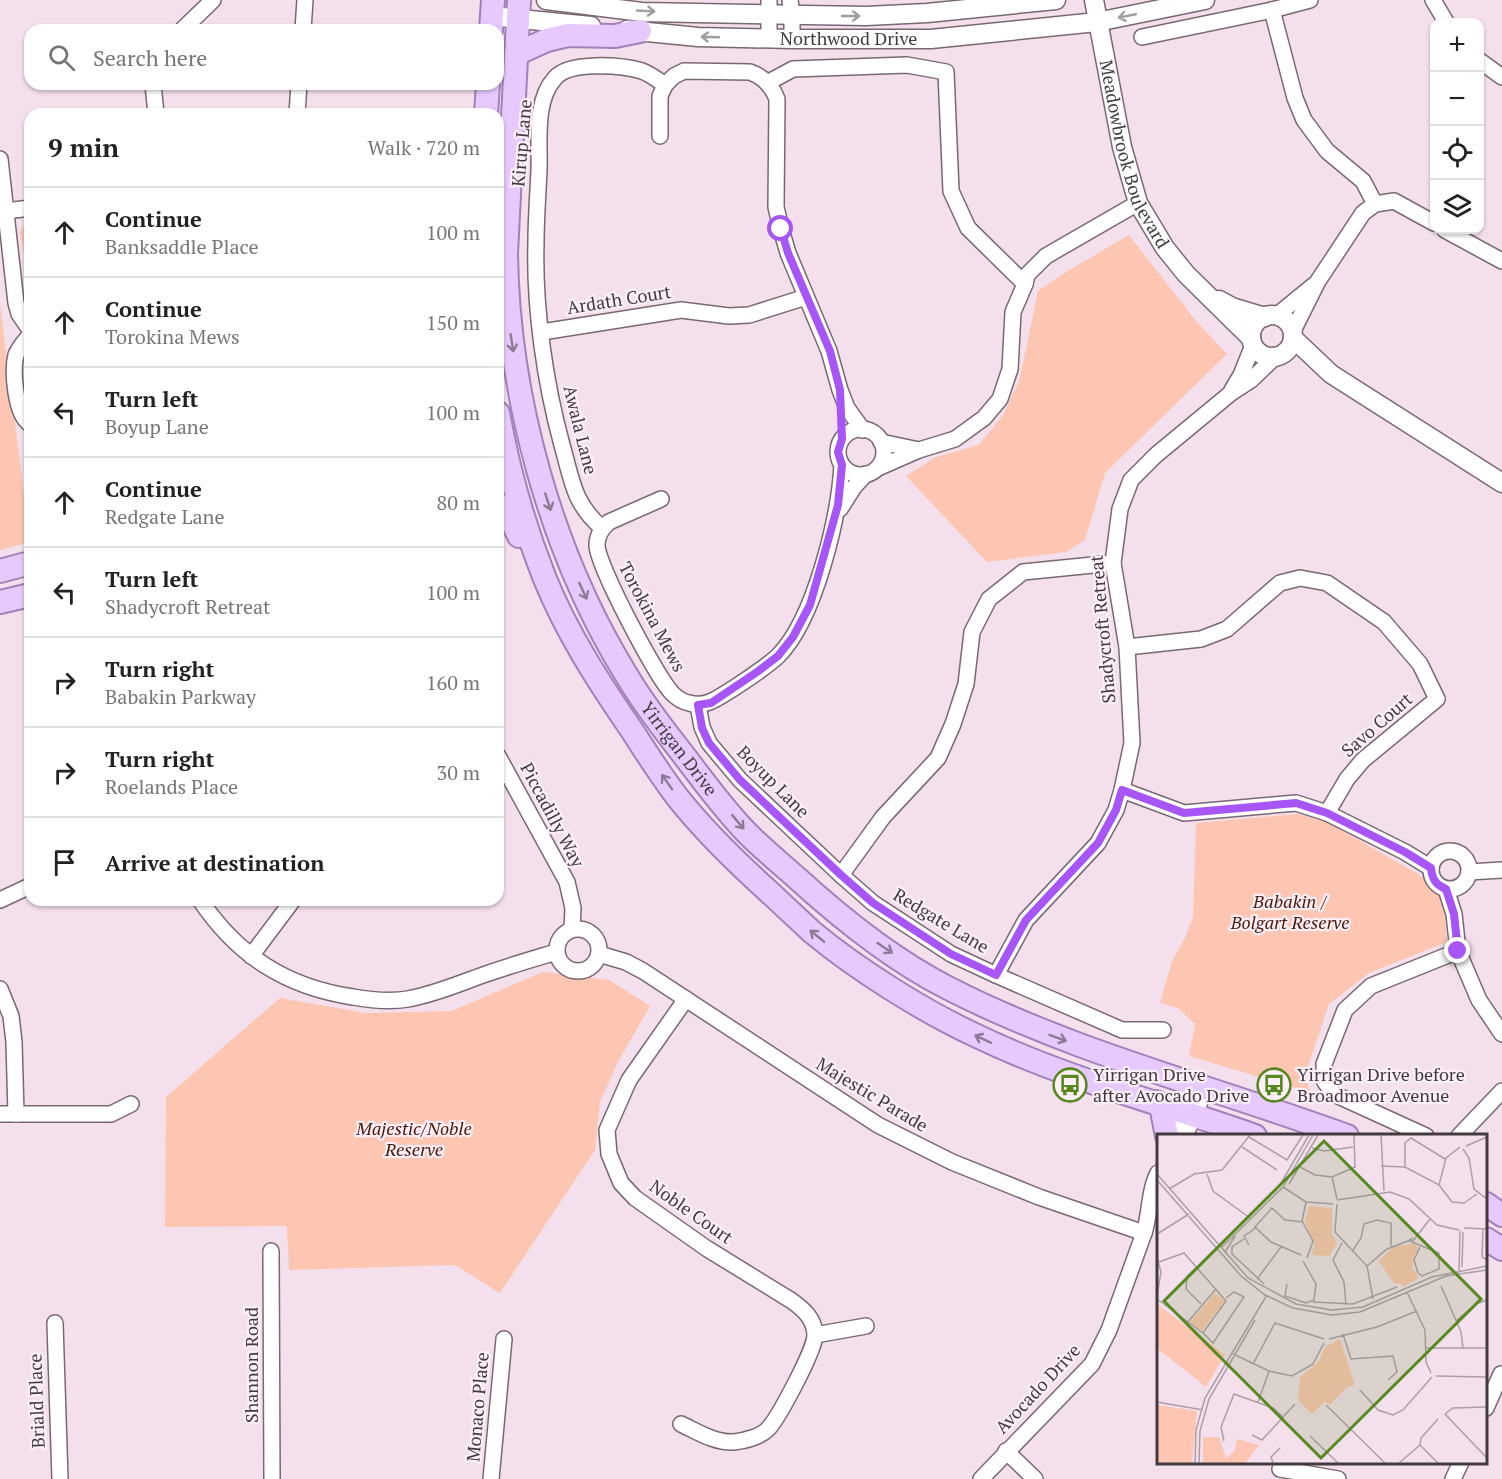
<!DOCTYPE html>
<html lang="en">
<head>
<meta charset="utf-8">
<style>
	:root { --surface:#fff; --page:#f2f2f2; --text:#222; --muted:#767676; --line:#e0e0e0 }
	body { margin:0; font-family:"PT Serif",serif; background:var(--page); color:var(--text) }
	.controls { position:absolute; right:18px; top:18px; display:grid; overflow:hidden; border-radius:12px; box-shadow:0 2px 4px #0004 }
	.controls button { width:54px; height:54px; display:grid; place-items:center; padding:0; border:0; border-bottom:2px solid var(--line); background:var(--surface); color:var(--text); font:30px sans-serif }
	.stop { position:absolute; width:18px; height:18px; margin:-14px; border:4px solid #a855f7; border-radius:50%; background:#fff }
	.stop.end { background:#a855f7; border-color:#fff; box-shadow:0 2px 6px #0008 }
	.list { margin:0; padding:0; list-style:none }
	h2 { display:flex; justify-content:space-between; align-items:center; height:78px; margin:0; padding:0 24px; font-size:26px }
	h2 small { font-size:20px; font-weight:400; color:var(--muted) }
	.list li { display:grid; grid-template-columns:39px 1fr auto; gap:18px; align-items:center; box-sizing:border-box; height:90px; padding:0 24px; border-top:2px solid var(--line) }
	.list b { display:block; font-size:22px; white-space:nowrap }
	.list p { margin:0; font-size:20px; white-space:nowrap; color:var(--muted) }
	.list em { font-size:20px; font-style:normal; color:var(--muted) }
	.icon { flex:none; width:33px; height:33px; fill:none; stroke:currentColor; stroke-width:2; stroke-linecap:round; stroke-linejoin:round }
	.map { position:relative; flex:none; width:1502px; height:1479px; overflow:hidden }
	.search { position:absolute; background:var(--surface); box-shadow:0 2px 4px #0004; left:24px; top:24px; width:480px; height:66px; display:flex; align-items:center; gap:15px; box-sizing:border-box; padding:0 21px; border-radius:18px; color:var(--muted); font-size:22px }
	.panel { position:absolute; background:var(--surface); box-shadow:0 2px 4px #0004; left:24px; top:108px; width:480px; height:798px; border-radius:18px }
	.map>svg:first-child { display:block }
	.green { fill:#fcc6b2 }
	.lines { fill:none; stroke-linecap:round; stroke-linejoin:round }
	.minor-casing { stroke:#796873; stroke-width:18 }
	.tertiary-casing { stroke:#796873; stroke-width:21 }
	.primary-casing { stroke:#a280ba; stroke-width:26 }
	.minor { stroke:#fff; stroke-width:15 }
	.tertiary { stroke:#fff; stroke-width:18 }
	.primary { stroke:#e6cafd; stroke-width:22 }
	.oneway { stroke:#a09c9f }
	.oneway2 { stroke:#8c7b94 }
	.route { stroke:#a855f7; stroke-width:8 }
	.labels { text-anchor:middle; stroke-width:4.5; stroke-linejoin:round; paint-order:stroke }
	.street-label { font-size:18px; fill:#423a3f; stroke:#feeff8 }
	.park-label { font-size:18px; font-style:italic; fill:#4b1803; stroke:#feeff8 }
	.poi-label { font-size:18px; fill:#423a3f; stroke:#feeff8; text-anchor:start }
	.inset-road { fill:none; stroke:#ac9ea7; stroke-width:1.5 }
	.view { fill:#578920; fill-opacity:0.15; stroke:#578920; stroke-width:3 }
	.inset-edge { fill:none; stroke:#423a3f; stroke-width:3 }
</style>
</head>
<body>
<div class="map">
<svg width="1502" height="1479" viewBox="0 0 1502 1479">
	<rect width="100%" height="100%" fill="#f3e0ec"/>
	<g class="green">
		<path d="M30 221V292L20 232 26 222Z"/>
		<path d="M1129 235 1196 321 1227 354 1105 473 1085 540 1066 552 987 562 906 476 936 457 979 445 1003 415 1019 382 1038 291 1061 275Z"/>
		<path d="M0 304 30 542 0 550Z"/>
		<path d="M1298 814 1329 823 1418 874C1447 896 1444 908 1447 942L1369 973 1329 1004 1305 1075 1310 1092 1189 1056 1195 1024 1178 1008 1160 1003 1172 961 1186 936 1193 916 1196 823Z"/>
		<path d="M543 972 609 980 650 1006 618 1062 600 1102 595 1150 500 1293 455 1265 289 1270 287 1226 165 1227 166 1097 280 998 366 1013 451 1011Z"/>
	</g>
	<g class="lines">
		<defs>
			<g id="minor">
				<path d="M790 0 792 15V39"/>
				<path d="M1433 0 1446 22"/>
				<path d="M1272 10 1295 98 1304 120 1327 151 1363 181 1375 204"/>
				<path d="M182 30 213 0"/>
				<path d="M303 30 305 0"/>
				<path d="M1142 37 1272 10 1310 0"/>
				<path d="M769 39V0"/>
				<path d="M1480 61 1502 77"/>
				<path d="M767 83 793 69 907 65 946 72 951 191 968 228 1025 284"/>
				<path d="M153 84 156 114"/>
				<path d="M297 114 299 84"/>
				<path d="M660 136V96L665 85 674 76 684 71 750 72C764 77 772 86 777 99L776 207 781 229 788 253 829 351 840 390 847 408 863 430"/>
				<path d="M0 159 16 303 19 314 30 330"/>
				<path d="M6 211 30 208"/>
				<path d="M1445 230 1502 261"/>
				<path d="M1276 316 1314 285"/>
				<path d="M1293 331 1318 281 1363 213 1375 204 1394 201 1434 223"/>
				<path d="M542 332 681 310 729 316 749 315 806 297"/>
				<path d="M30 335C25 341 19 347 16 355 12 370 15 415 30 424"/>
				<path d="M1232 390 1241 375 1253 345"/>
				<circle cx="861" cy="452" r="23"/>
				<path d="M881 442 919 450"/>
				<path d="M878 468 919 450 955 439 984 418 1000 399 1010 369 1013 312 1025 284 1027 275 1046 256 1138 203"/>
				<path d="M661 499 609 522C602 528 597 535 597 545 597 565 658 680 673 694 677 698 684 702 689 703 707 708 719 697 734 688 749 678 765 668 778 656 815 619 839 517 842 465"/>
				<path d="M840 509 854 487 866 474"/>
				<path d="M602 528C573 503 572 480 562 445 545 383 534 307 536 243 536 218 538 194 539 170 540 141 534 101 555 78 569 61 621 65 642 71 650 74 658 80 665 85"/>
				<path d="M1127 647 1201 639 1227 629 1280 583 1300 578 1327 583 1384 622 1420 664 1437 699 1363 760 1347 779 1327 813"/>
				<path d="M698 705 702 727 709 743 740 780 841 875 873 903 951 954 996 975 1122 1030H1163"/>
				<path d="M498 756 567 882 573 908 572 929"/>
				<path d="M1122 790 1184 813 1296 803 1327 813 1405 852 1431 868"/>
				<circle cx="1450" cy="870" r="19"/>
				<path d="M1469 872 1502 870"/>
				<path d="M841 875 883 817 938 758 953 724 966 684 972 632 989 599 1023 572 1113 563"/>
				<path d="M1446 889 1454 914 1458 951 1479 1000 1502 1034"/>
				<path d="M0 900 30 886"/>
				<path d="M200 900C238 956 286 987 353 997 370 1000 391 1002 408 999 436 994 460 983 486 974 509 966 533 959 556 952"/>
				<circle cx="578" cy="950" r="21"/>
				<path d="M599 954 626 962 643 971 878 1125 952 1162 1039 1197 1144 1233"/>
				<path d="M251 956 293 900"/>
				<path d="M996 975 1026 920 1098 843 1116 810 1122 790 1132 743 1127 647 1113 563 1120 509 1131 480 1156 455 1231 393 1251 380 1275 357"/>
				<path d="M0 989 11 1016 14 1042 16 1114"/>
				<path d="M0 1114H111L131 1104"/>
				<path d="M1175 1136 1180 1110 1193 1084"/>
				<path d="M1185 1136 1206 1088"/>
				<path d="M1426 1136 1334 1094 1325 1082 1324 1064 1345 1010 1371 986 1458 951"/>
				<path d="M1459 1136 1502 1091"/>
				<path d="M271 1251 272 1479"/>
				<path d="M55 1323 60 1479"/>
				<path d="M815 1335 866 1326"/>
				<path d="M1486 1408 1501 1374"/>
				<path d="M681 1424C698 1432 715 1443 734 1442 744 1441 760 1437 768 1429 779 1417 816 1348 815 1334 814 1318 803 1309 792 1301L706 1248 635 1198 621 1183 609 1154 607 1130 629 1080 686 999"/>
				<path d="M1006 1451 1035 1479"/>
				<path d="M1280 1469 1338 1479"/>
				<path d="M491 1479 504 1339"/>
				<path d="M981 1479 1092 1364 1109 1330 1144 1233C1150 1215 1149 1190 1158 1173"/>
				<path d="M1453 1479 1461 1462"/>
			</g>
			<g id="tertiary">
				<path d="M546 0 642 12 866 16 927 13 1056 0"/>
				<path id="s1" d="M1094 0 1122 147 1138 203 1165 248 1186 274 1251 338"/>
				<path d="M491 16 591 26"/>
				<path id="s2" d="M627 30 698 37 792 39H931L1097 22 1205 0"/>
				<path d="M1219 300 1232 307 1265 317"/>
				<circle cx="1272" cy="336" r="21"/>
				<path d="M1293 338 1331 374 1502 483"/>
			</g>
			<g id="primary">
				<path id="s3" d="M519 0 506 253C508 397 551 553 627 676 644 705 665 731 685 757 705 783 725 811 748 834 764 850 781 864 798 879 843 920 893 960 948 988 1075 1053 1213 1087 1347 1136"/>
				<path d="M491 30 493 0"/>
				<path d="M516 54 547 40 568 35 615 36 640 31"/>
				<path d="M486 114 488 84"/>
				<path d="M498 413C508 469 524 526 545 579 567 633 598 681 631 729 646 752 661 776 678 798 705 832 735 861 767 890 782 904 797 918 812 932 858 970 923 1011 977 1036 1066 1079 1162 1103 1255 1136"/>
				<path d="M498 504 507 511 519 536"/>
				<path d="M0 571 30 563"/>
				<path d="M0 602 30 595"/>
				<path d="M1156 1102 1161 1106 1167 1136"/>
				<path d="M1486 1204 1502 1215"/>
				<path d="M1486 1239 1502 1249"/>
			</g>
		</defs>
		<use href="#minor" class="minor-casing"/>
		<use href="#tertiary" class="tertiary-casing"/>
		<use href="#primary" class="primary-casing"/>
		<use href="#minor" class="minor"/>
		<use href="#tertiary" class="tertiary"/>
		<use href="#primary" class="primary"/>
	</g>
	<defs><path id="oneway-shaft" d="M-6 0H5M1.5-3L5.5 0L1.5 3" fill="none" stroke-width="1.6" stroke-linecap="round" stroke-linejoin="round" transform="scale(1.5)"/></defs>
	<g class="oneway">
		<use href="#oneway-shaft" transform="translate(646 11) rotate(3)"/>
		<use href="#oneway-shaft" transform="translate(851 16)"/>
		<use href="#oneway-shaft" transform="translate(1127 16) rotate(169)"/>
		<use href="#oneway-shaft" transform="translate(710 37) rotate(-178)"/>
	</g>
	<g class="oneway2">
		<use href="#oneway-shaft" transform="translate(512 343) rotate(81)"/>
		<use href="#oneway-shaft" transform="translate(548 502) rotate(72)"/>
		<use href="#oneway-shaft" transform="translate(583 591) rotate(65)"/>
		<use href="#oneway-shaft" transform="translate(667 782) rotate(-125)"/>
		<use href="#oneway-shaft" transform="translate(738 822) rotate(50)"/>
		<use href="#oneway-shaft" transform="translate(817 936) rotate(-141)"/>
		<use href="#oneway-shaft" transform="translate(885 948) rotate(34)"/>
		<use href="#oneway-shaft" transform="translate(1058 1038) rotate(20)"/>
		<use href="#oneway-shaft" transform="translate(983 1039) rotate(-155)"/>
	</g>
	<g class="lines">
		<path class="route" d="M781 229 788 253 830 351 840 390 842 439 838 452 842 465 838 505 810 605 793 637 778 656 757 672 711 703 698 705 702 728 709 743 740 780 841 875 873 903 951 954 996 975 1026 920 1098 843 1116 810 1122 790 1184 813 1296 803 1327 813 1405 852 1431 868C1432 879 1436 885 1446 889L1454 914 1458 951"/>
	</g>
	<defs>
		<symbol id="bus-ring" viewBox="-11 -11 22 22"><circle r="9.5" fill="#feeff8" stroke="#578920" stroke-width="1.5"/><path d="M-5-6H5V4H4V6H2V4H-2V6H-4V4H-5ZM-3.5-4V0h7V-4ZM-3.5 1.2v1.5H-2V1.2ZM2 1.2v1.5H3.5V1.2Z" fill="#578920"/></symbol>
	</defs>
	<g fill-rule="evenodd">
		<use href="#bus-ring" x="1051" y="1066" width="38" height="38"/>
		<use href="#bus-ring" x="1255" y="1066" width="38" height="38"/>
	</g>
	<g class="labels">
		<g class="street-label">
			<text dy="6" stroke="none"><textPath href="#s2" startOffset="222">Northwood Drive</textPath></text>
			<text transform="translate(522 143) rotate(-85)" y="6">Kirup Lane</text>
			<text dy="6" stroke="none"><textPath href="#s1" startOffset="160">Meadowbrook Boulevard</textPath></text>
			<text transform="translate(619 300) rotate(-9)" y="6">Ardath Court</text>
			<text transform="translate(580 430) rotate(76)" y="6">Awala Lane</text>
			<text transform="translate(652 617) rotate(62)" y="6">Torokina Mews</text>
			<text transform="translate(1103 629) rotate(-95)" y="6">Shadycroft Retreat</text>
			<text transform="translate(1377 725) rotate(-41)" y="6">Savo Court</text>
			<text dy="6" stroke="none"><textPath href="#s3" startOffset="788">Yirrigan Drive</textPath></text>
			<text transform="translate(773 782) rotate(45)" y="6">Boyup Lane</text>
			<text transform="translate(552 815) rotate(62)" y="6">Piccadilly Way</text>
			<text transform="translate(941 921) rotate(31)" y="6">Redgate Lane</text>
			<text transform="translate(872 1095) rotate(31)" y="6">Majestic Parade</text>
			<text transform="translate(691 1212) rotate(35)" y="6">Noble Court</text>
			<text transform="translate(252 1365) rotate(-90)" y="6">Shannon Road</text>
			<text transform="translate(1038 1389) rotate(-47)" y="6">Avocado Drive</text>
			<text transform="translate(37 1401) rotate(-92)" y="6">Briald Place</text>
			<text transform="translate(478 1407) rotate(-85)" y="6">Monaco Place</text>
		</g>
		<g class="park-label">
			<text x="1290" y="908">Babakin /<tspan x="1290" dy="21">Bolgart Reserve</tspan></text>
			<text x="414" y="1135">Majestic/Noble<tspan x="414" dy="21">Reserve</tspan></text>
		</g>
		<g class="poi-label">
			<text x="1093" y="1081">Yirrigan Drive<tspan x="1093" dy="21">after Avocado Drive</tspan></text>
			<text x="1297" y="1081">Yirrigan Drive before<tspan x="1297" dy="21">Broadmoor Avenue</tspan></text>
		</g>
	</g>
	<g transform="translate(1157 1134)">
		<rect width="330" height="330" fill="#f3e0ec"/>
		<path d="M152 72 175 74V100L180 109 172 122 154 121 158 110 148 88ZM256 109 261 113 255 133 262 144 246 153 243 149 237 150 222 127 236 113ZM58 159 68 167 45 197 33 188ZM0 170 68 221 49 253 0 214ZM183 205 198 251 190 253 173 271 168 267 155 280 141 266 143 243 162 227 168 213ZM0 271 40 277 35 329H0ZM46 303H62L69 325 78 316 80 305 102 311 88 329H46Z" fill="#fcc6b2"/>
		<path class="inset-road" d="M224 1 227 57M92 3 130 26 146 1M309 12 330 3M85 13 120 36M155 14 167 17 196 13M306 15 312 24 317 55 330 65M224 32 248 33 282 51 289 24 303 13M143 33 158 41 175 43M248 33V9L254 4 288 25M0 40 91 144 139 170 175 176 206 173 275 143 330 132M37 40 65 36 93 1M50 40 56 57 93 84M0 46 84 142 108 161 136 174 175 181 203 178 289 142 330 136M132 50 161 1M282 51 295 68 307 69 320 60M126 53 149 68 176 70M12 55 39 39M180 65 175 43 198 33 197 1M180 66 233 58 252 65 280 91 302 96M149 68 145 87 156 107 150 124M180 70 178 98 210 132 216 165M97 94 115 74 128 86 146 88M307 94 330 95M326 95 325 123 330 126M0 100 32 80M256 104 251 107H256L273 85M87 105 75 113V120L107 150M255 108 282 119V135L265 142 261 139 257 126 263 113M185 109 176 126 187 148 189 171M63 111 123 51 152 1M92 111 87 102 99 94 114 108 144 121M64 114 126 53 156 1M196 116 204 104 207 90 220 86 234 89V112M68 118 78 102M0 124 4 138 0 162M210 132 230 115 251 107M305 133 306 98M39 134 30 142 29 155 44 170M302 139 303 97M100 145 124 113M130 150 128 162 149 169 157 166 159 150 146 127M284 152 304 198 306 214M250 158 268 196 269 228 274 239M0 165 46 199 69 167 27 119 2 128M156 168 196 170 240 153M299 187 319 170 330 166M30 189 59 155M46 199 56 209 87 163 77 158 69 164M186 200 194 225 236 222 240 238 231 246M172 205 220 193 260 177M268 214H330M76 220 112 237 135 242 156 230 167 209M96 230 118 189 167 205M279 242 330 243M203 256 221 276 236 281 246 276 275 243M0 268 46 276M101 268 112 237M169 271 228 329M330 273 296 274 288 280 330 324M95 301 105 306 138 270M153 302 181 329M67 307 64 293 77 260 116 274 127 284M263 311 264 304 281 285M263 311 281 329M38 329 39 296 48 264 110 161M42 329 43 297 52 265 98 186M116 329 114 323 123 314M242 329 263 311"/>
		<path class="view" d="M167 7 324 165 164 324 7 167Z"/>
		<rect width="330" height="330" class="inset-edge"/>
	</g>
</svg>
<div class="controls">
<button>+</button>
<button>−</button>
<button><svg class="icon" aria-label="locate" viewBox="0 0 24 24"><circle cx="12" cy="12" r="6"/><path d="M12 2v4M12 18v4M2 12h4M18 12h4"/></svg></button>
<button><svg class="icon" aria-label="layers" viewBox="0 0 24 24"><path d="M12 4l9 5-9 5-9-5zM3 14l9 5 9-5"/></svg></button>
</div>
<div class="stop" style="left:781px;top:229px"></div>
<div class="stop end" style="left:1458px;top:951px"></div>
<div class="search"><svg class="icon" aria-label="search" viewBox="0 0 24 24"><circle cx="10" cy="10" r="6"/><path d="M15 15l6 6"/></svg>Search here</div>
<section class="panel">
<h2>9 min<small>Walk · 720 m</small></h2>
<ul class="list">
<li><svg class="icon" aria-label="ahead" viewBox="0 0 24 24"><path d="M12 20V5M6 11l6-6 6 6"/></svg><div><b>Continue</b><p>Banksaddle Place</p></div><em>100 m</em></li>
<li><svg class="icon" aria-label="ahead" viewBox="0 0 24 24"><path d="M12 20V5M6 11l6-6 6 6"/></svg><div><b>Continue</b><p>Torokina Mews</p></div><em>150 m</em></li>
<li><svg class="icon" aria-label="left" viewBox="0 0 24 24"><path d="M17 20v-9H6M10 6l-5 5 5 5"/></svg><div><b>Turn left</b><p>Boyup Lane</p></div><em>100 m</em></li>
<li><svg class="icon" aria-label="ahead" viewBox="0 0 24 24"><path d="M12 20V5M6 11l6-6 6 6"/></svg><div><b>Continue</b><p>Redgate Lane</p></div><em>80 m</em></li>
<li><svg class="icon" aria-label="left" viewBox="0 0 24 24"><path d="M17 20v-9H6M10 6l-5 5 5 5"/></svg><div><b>Turn left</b><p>Shadycroft Retreat</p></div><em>100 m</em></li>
<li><svg class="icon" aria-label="right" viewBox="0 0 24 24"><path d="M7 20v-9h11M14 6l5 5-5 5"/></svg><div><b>Turn right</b><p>Babakin Parkway</p></div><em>160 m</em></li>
<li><svg class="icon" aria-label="right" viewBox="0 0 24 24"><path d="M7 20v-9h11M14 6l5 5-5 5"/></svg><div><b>Turn right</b><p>Roelands Place</p></div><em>30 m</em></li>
<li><svg class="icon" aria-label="arrive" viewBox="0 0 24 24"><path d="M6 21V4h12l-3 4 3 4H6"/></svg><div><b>Arrive at destination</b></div></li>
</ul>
</section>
</div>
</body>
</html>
